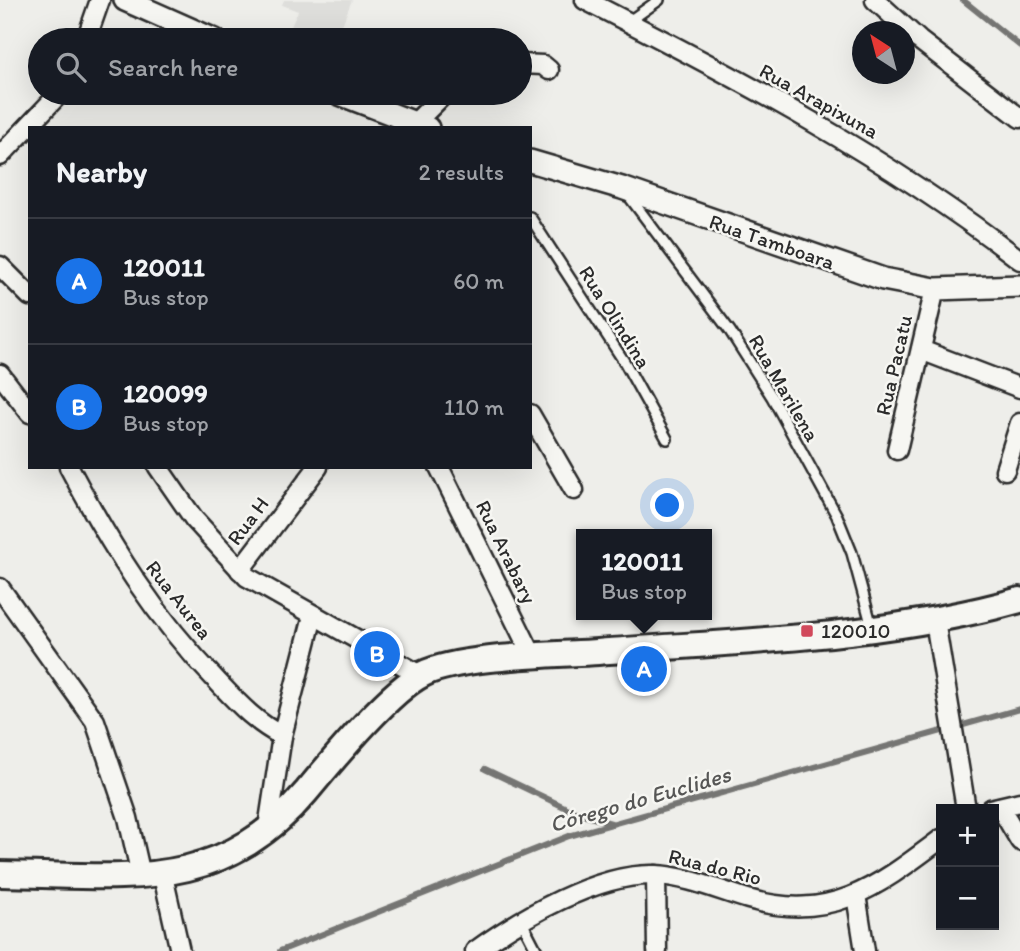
<!DOCTYPE html>
<html lang="en">
<head>
<meta charset="utf-8">
<style>
	:root { --surface:#171b24; --page:#242831; --text:#f1f3f6; --muted:#9ea1a6; --line:#363941; --accent:#1a73e8 }
	body { margin:0; font-family:Itim,sans-serif; background:var(--page); color:var(--text) }
	.controls { position:absolute; right:21px; bottom:21px; display:grid; overflow:hidden; border-radius:0px; box-shadow:0 7px 28px #0002 }
	.controls button { width:63px; height:63px; display:grid; place-items:center; padding:0; border:0; border-bottom:2px solid var(--line); background:var(--surface); color:var(--text); font:35px sans-serif }
	.compass { position:absolute; left:852px; top:21px; width:63px; height:63px; border-radius:50%; background:var(--surface); box-shadow:0 7px 28px #0002; rotate:324deg }
	.you { position:absolute; left:668px; top:506px; width:24px; height:24px; margin:-18px; border:5px solid #fff; border-radius:50%; background:#1a73e8; box-shadow:0 0 0 10px #1a73e833 }
	.badge { display:grid; place-items:center; width:46px; height:46px; border-radius:50%; background:var(--accent); color:#fff; font-size:23px; font-weight:700 }
	.pin { position:absolute; translate:-50% -50%; border:4px solid #fff; box-shadow:0 2px 7px #0006 }
	.popup { position:absolute; left:576px; top:529px; width:136px; height:91px; box-sizing:border-box; display:grid; place-content:center; border-radius:0px; background:var(--surface); filter:drop-shadow(0 2px 5px #0005); font-size:23px; white-space:nowrap; color:var(--muted) }
	.popup b { font-size:26px; color:var(--text) }
	.popup::after { content:''; position:absolute; left:50%; top:100%; margin-left:-14px; border:14px solid transparent; border-top-color:var(--surface) }
	.list { margin:0; padding:0; list-style:none }
	h2 { display:flex; justify-content:space-between; align-items:center; height:91px; margin:0; padding:0 28px; font-size:30px }
	h2 small { font-size:23px; font-weight:400; color:var(--muted) }
	.list li { display:grid; grid-template-columns:46px 1fr auto; gap:21px; align-items:center; box-sizing:border-box; height:126px; padding:0 28px; border-top:2px solid var(--line) }
	.list b { display:block; font-size:26px; white-space:nowrap }
	.list p { margin:0; font-size:23px; white-space:nowrap; color:var(--muted) }
	.list em { font-size:23px; font-style:normal; color:var(--muted) }
	.icon { flex:none; width:38px; height:38px; fill:none; stroke:currentColor; stroke-width:2; stroke-linecap:round; stroke-linejoin:round }
	.map { position:relative; flex:none; width:1020px; height:951px; overflow:hidden }
	.search { position:absolute; background:var(--surface); box-shadow:0 7px 28px #0002; left:28px; top:28px; width:504px; height:77px; display:flex; align-items:center; gap:18px; box-sizing:border-box; padding:0 24px; border-radius:38px; color:var(--muted); font-size:26px }
	.panel { position:absolute; background:var(--surface); box-shadow:0 7px 28px #0002; left:28px; top:126px; width:504px; height:343px; border-radius:0px }
	.map>svg:first-child { display:block }
	.built { fill:#dededb }
	.lines { fill:none; stroke-linecap:round; stroke-linejoin:round }
	.stream { stroke:#757573; stroke-width:6 }
	.service-casing { stroke:#2b2b2b; stroke-width:14 }
	.minor-casing { stroke:#2b2b2b; stroke-width:23 }
	.tertiary-casing { stroke:#2b2b2b; stroke-width:26 }
	.secondary-casing { stroke:#2b2b2b; stroke-width:30 }
	.service { stroke:#f6f6f2; stroke-width:9 }
	.minor { stroke:#f6f6f2; stroke-width:18 }
	.tertiary { stroke:#f6f6f2; stroke-width:21 }
	.secondary { stroke:#f6f6f2; stroke-width:24 }
	.poi-dot { fill:#d1495b; stroke:#f6f6f2; stroke-width:2.5 }
	.labels { text-anchor:middle; stroke-width:5; stroke-linejoin:round; paint-order:stroke }
	.street-label { font-size:21px; fill:#2b2b2b; stroke:#f6f6f2 }
	.poi-label { font-size:21px; fill:#2b2b2b; stroke:#f6f6f2; text-anchor:start }
	.water-label { font-size:23px; font-style:italic; fill:#565655; stroke:#f6f6f2 }
</style>
</head>
<body>
<div class="map">
<svg width="1020" height="951" viewBox="0 0 1020 951">
	<rect width="100%" height="100%" fill="#eeeeea"/>
	<filter id="ink" filterUnits="userSpaceOnUse"><feTurbulence type="fractalNoise" baseFrequency=".0143" numOctaves="2"/><feDisplacementMap in="SourceGraphic" scale="14" xChannelSelector="R" yChannelSelector="G"/><feConvolveMatrix kernelMatrix="1 2 1 2 8 2 1 2 1" color-interpolation-filters="sRGB"/></filter>
	<g filter="url(#ink)">
		<path class="built" d="M284 0H352L336 40H285L298 11 282 5Z"/>
		<g class="lines">
			<g class="stream">
				<path d="M963 0 1020 46"/>
				<path d="M485 769 579 814 611 823"/>
				<path d="M280 951 569 836 1020 709"/>
			</g>
			<defs>
				<g id="service">
					<path d="M628 22 659 0"/>
					<path d="M628 195 730 331 772 397 837 516 852 553 872 627"/>
					<path d="M530 217 625 363 667 439"/>
					<path d="M522 922 537 951"/>
				</g>
				<g id="minor">
					<path d="M585 0C736 77 886 156 1020 260"/>
					<path d="M875 0 919 40 1020 118"/>
					<path d="M86 40 100 0"/>
					<path d="M520 64 543 65 549 70"/>
					<path d="M410 128 445 93"/>
					<path d="M0 156 60 93"/>
					<path d="M0 266 30 296"/>
					<path d="M921 350 1020 388"/>
					<path d="M0 374 30 413"/>
					<path d="M530 414 574 490"/>
					<path d="M897 450 935 289"/>
					<path d="M69 467C111 547 154 616 217 681 238 703 255 722 282 736"/>
					<path d="M158 467 194 519 247 577 420 675"/>
					<path d="M439 467 533 657"/>
					<path d="M1005 470 1020 423"/>
					<path d="M240 570 318 467"/>
					<path d="M0 588 95 721 128 818 141 875"/>
					<path d="M935 621 966 809"/>
					<path d="M1000 807 1020 841"/>
					<path d="M990 809 1020 802"/>
					<path d="M268 828 282 736 313 616"/>
					<path d="M656 875 657 951"/>
					<path d="M163 876 180 951"/>
					<path d="M856 895 865 951"/>
					<path d="M475 951C521 918 597 873 655 875 686 876 718 890 748 899 831 923 877 887 941 839"/>
				</g>
				<g id="tertiary">
					<path d="M125 0 215 40"/>
					<path d="M337 93 428 128"/>
					<path d="M530 161 622 188 883 279 935 289 1020 286"/>
				</g>
				<path id="secondary" d="M0 874C121 875 218 896 306 792 332 761 389 691 423 674 459 656 554 655 598 652 739 641 884 638 1020 600"/>
			</defs>
			<use href="#service" class="service-casing"/>
			<use href="#minor" class="minor-casing"/>
			<use href="#tertiary" class="tertiary-casing"/>
			<use href="#secondary" class="secondary-casing"/>
			<use href="#service" class="service"/>
			<use href="#minor" class="minor"/>
			<use href="#tertiary" class="tertiary"/>
			<use href="#secondary" class="secondary"/>
		</g>
	</g>
	<rect class="poi-dot" x="800" y="624" width="14" height="14" rx="3.5"/>
	<g class="labels">
		<g class="street-label">
			<text transform="translate(819 101) rotate(29)" y="7">Rua Arapixuna</text>
			<text transform="translate(772 242) rotate(19)" y="7">Rua Tamboara</text>
			<text transform="translate(615 317) rotate(58)" y="7">Rua Olindina</text>
			<text transform="translate(894 365) rotate(-77)" y="7">Rua Pacatu</text>
			<text transform="translate(784 388) rotate(60)" y="7">Rua Marilena</text>
			<text transform="translate(248 521) rotate(-53)" y="7">Rua H</text>
			<text transform="translate(506 552) rotate(64)" y="7">Rua Arabary</text>
			<text transform="translate(179 600) rotate(52)" y="7">Rua Aurea</text>
			<text transform="translate(715 867) rotate(14)" y="7">Rua do Rio</text>
		</g>
		<g class="poi-label">
			<text x="821" y="638">120010</text>
		</g>
		<g class="water-label">
			<text transform="translate(640 799) rotate(-16)" y="8">Córego do Euclides</text>
		</g>
	</g>
</svg>
<div class="controls">
<button>+</button>
<button>−</button>
</div>
<svg class="compass" viewBox="-18 -18 36 36"><path d="M0-13l5 13h-10z" fill="#e53935"/><path d="M0 13l5-13h-10z" fill="#9ea1a6"/></svg>
<div class="you"></div>
<div class="pin badge" style="left:644px;top:669px">A</div>
<div class="popup"><b>120011</b>Bus stop</div>
<div class="pin badge" style="left:377px;top:654px">B</div>
<div class="search"><svg class="icon" aria-label="search" viewBox="0 0 24 24"><circle cx="10" cy="10" r="6"/><path d="M15 15l6 6"/></svg>Search here</div>
<section class="panel">
<h2>Nearby<small>2 results</small></h2>
<ul class="list">
<li><span class="badge">A</span><div><b>120011</b><p>Bus stop</p></div><em>60 m</em></li>
<li><span class="badge">B</span><div><b>120099</b><p>Bus stop</p></div><em>110 m</em></li>
</ul>
</section>
</div>
</body>
</html>
